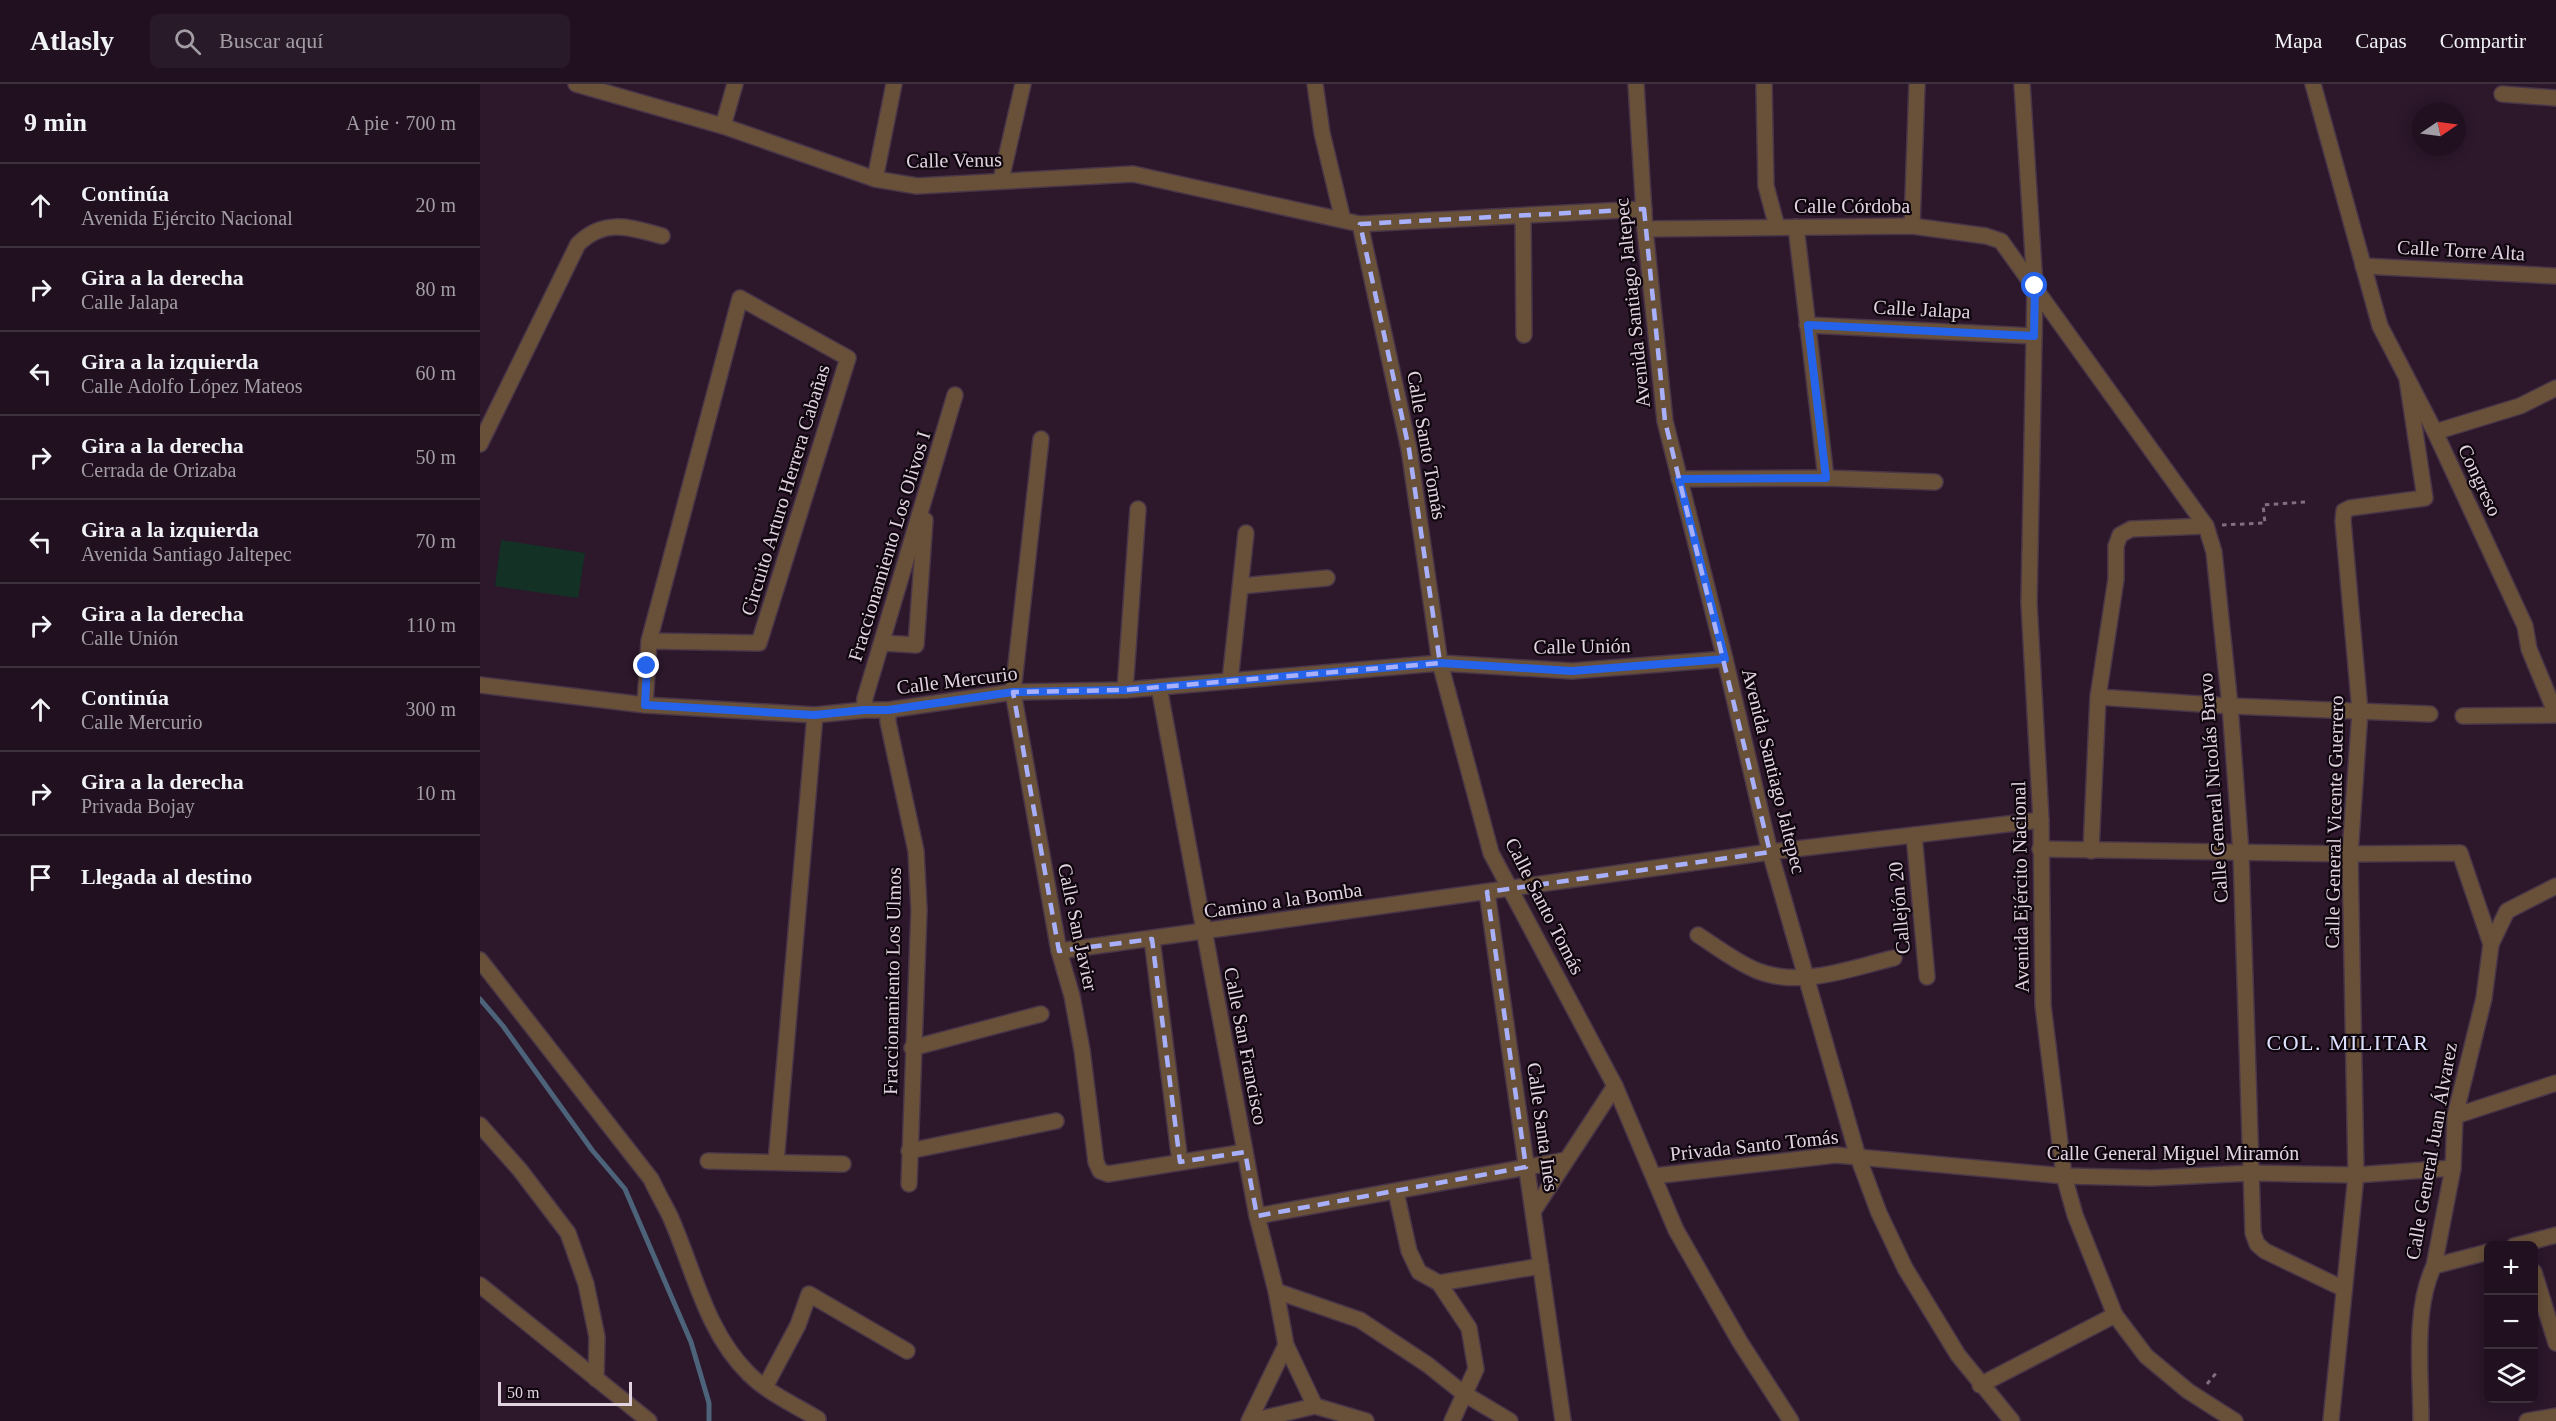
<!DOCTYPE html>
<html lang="es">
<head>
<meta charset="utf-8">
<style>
	:root { --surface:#211120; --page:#291a29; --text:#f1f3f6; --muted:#a29da5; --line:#3e313e }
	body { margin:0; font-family:Georgia,serif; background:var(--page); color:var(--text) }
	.controls { position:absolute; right:18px; bottom:18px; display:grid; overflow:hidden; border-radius:9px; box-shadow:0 3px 15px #0003 }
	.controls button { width:54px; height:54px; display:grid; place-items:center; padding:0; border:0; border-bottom:2px solid var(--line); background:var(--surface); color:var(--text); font:30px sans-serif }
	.compass { position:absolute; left:1932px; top:18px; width:54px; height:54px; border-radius:50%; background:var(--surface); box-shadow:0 3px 15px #0003; rotate:77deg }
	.scale { position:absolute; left:18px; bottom:15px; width:134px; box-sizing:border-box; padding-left:6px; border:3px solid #e2d3e1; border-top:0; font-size:16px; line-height:21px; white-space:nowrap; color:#e2d3e1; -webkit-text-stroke:4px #0f060e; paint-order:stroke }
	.stop { position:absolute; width:18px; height:18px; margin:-14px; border:4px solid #2563eb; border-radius:50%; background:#fff }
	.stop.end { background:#2563eb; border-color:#fff; box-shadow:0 2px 6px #0008 }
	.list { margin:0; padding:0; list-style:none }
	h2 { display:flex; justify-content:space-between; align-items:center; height:78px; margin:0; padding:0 24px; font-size:26px }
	h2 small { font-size:20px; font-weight:400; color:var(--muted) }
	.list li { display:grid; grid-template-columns:39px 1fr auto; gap:18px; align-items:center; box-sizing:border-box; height:84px; padding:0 24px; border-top:2px solid var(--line) }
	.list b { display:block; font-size:22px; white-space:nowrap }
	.list p { margin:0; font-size:20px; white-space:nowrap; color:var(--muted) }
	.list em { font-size:20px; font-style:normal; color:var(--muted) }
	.icon { flex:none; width:33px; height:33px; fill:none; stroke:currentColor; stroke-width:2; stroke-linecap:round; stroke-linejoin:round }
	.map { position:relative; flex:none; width:2076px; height:1337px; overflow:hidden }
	header { display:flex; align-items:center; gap:36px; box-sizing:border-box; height:84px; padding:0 30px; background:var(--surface); border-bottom:2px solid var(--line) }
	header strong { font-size:28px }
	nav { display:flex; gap:33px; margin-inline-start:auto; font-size:21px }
	.search { width:420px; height:54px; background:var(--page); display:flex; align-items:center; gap:15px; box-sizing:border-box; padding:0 21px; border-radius:9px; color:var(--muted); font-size:22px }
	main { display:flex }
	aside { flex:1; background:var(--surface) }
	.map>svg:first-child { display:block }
	.green { fill:#133225 }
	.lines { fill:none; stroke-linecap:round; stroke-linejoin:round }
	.stream { stroke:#4c637a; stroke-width:5 }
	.minor-casing { stroke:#493548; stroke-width:18 }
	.path { stroke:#816f80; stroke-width:3; stroke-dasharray:4.5 4.5; stroke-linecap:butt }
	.minor { stroke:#695139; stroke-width:15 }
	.route { stroke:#2563eb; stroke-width:8 }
	.marked { fill:none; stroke:#a8b0fc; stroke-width:4.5; stroke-dasharray:12 8; stroke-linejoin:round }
	.labels { text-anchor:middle; stroke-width:4.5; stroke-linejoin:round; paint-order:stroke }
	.street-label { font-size:20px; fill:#e2d3e1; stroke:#0f060e }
	.quarter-label { font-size:22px; letter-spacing:1.5px; fill:#dde1ff; stroke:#0f060e }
</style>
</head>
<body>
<header>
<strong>Atlasly</strong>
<div class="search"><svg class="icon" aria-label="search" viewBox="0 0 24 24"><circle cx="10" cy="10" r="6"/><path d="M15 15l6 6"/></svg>Buscar aquí</div>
<nav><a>Mapa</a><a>Capas</a><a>Compartir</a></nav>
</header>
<main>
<aside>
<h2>9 min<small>A pie · 700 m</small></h2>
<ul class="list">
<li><svg class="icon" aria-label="ahead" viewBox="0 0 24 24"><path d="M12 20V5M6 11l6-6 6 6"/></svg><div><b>Continúa</b><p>Avenida Ejército Nacional</p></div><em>20 m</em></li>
<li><svg class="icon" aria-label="right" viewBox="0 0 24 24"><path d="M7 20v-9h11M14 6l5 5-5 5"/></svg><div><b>Gira a la derecha</b><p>Calle Jalapa</p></div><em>80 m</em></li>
<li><svg class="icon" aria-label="left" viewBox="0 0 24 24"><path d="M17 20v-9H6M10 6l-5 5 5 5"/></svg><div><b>Gira a la izquierda</b><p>Calle Adolfo López Mateos</p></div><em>60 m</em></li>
<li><svg class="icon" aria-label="right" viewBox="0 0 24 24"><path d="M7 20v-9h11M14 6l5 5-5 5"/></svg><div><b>Gira a la derecha</b><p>Cerrada de Orizaba</p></div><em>50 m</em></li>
<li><svg class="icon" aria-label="left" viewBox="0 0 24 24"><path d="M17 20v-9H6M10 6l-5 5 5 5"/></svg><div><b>Gira a la izquierda</b><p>Avenida Santiago Jaltepec</p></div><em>70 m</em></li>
<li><svg class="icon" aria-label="right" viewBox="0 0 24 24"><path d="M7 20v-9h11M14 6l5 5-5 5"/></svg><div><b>Gira a la derecha</b><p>Calle Unión</p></div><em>110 m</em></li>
<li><svg class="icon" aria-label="ahead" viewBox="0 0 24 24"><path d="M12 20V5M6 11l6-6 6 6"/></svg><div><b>Continúa</b><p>Calle Mercurio</p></div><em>300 m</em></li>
<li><svg class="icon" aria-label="right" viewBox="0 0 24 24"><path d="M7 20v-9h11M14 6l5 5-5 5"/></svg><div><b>Gira a la derecha</b><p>Privada Bojay</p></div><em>10 m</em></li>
<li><svg class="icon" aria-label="arrive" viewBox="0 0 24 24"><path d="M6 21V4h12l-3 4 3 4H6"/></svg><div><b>Llegada al destino</b></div></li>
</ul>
</aside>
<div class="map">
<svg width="2076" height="1337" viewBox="0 0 2076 1337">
	<rect width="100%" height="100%" fill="#2c172b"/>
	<path class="green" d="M21 456 105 469 98 514 15 502Z"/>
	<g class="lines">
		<path class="stream" d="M0 915 23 942 112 1066 145 1105 211 1258 229 1319V1337"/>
		<defs>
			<g id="minor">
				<path d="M96 0 243 42 395 95 437 102 653 90 880 140 1164 125"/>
				<path d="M835 0 842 49 863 136"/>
				<path d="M1156 0 1165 145 1185 337 1245 575 1290 768 1378 1073 1399 1129 1425 1184 1478 1271 1532 1337"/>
				<path d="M1284 0 1286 102 1297 143"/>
				<path d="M1542 0 1555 202 1549 519 1561 736 1563 921 1584 1092 1595 1131 1635 1231 1666 1272 1708 1307 1755 1337"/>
				<path d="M1833 0 1900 242 1955 348 2045 542 2049 565 2076 630"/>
				<path d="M2022 10 2076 14"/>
				<path d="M243 42 255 0"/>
				<path d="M395 95 414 0"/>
				<path d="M521 96 543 0"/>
				<path d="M1043 132 1044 251"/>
				<path d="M880 140 929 365 960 579 1011 769 1135 1002 1196 1146 1260 1258 1311 1337"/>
				<path d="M1432 142 1437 0"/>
				<path d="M1316 143 1346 394"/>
				<path d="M1165 145 1432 142 1506 152 1521 157 1726 442 1734 468 1750 622 1761 769 1773 1149 1777 1160 1785 1167 1864 1205"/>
				<path d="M1883 182 2076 192"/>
				<path d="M1327 241 1554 252"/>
				<path d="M1955 348 2040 322 2076 304"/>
				<path d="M561 355 533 608 579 867 592 912 602 966 616 1078 620 1087 628 1090 765 1068"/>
				<path d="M0 360 98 160C124 134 150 143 182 152"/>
				<path d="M1199 395 1346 394 1455 398"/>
				<path d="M761 502 847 494"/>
				<path d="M402 559 436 561 445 436"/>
				<path d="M750 597 766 449"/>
				<path d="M0 601 165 621 335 631 384 626H408L533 608 645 606 960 579 1092 587 1245 575"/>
				<path d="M679 603 777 1132 796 1207 806 1261 835 1322"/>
				<path d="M645 606 658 425"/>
				<path d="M1618 613 1750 622 1950 630"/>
				<path d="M165 621 169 557 260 214 368 274 279 559 169 557"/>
				<path d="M384 626 385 614 475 311"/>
				<path d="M408 626V638L436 767 439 826 429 1100"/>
				<path d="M1983 632 2076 631"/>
				<path d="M1434 751 1447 893"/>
				<path d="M1560 765 1870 770 1980 769 2011 860"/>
				<path d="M1611 767 1618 613 1636 495V462L1640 451 1651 445 1726 442"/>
				<path d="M1007 808 1083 1337"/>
				<path d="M1218 851C1237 863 1257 879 1278 887 1321 904 1371 884 1414 874"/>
				<path d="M672 855 700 1078"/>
				<path d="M579 867 1290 768 1561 736"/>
				<path d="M0 876 171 1095C177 1108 184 1120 190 1132 214 1186 226 1248 269 1290 288 1309 315 1321 338 1335"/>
				<path d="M432 964 561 930"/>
				<path d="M1975 1032 2076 999"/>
				<path d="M0 1041 40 1086 88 1149 106 1200 117 1253 116 1295"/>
				<path d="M429 1067 576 1037"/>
				<path d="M228 1077 363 1080"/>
				<path d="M296 1078 335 631"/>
				<path d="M1174 1092 1356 1071 1584 1092 1671 1094 1771 1089 1876 1091 1973 1084"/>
				<path d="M916 1108 929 1167 939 1188 959 1199 989 1244 996 1285 972 1337"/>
				<path d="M1054 1126 1135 1002"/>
				<path d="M777 1132 1086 1076"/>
				<path d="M2034 1162 2076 1151"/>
				<path d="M1954 1182 2008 1168"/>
				<path d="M2054 1188 2076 1259"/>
				<path d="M959 1199 1061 1182"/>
				<path d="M0 1201 169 1337"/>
				<path d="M796 1207 880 1236 948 1281 983 1309 1030 1337"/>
				<path d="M1500 1301 1635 1231"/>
				<path d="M285 1303 318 1241 329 1210 427 1267"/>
				<path d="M769 1337 806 1261"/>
				<path d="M772 1337 835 1322 886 1337"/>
				<path d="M1851 1337 1876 1091 1870 770 1880 627 1863 437 1864 427 1870 424 1945 414 1927 295"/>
				<path d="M1941 1337C1941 1290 1933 1225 1954 1182L1973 1084 1975 1032 2004 914 2011 860 2027 827 2076 802"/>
				<path d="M2047 1337 2076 1332"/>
			</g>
		</defs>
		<use href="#minor" class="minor-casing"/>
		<g class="path">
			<path d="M1742 441 1785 439 1783 421 1825 418"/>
			<path d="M1727 1300 1737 1288"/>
		</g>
		<use href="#minor" class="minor"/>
	</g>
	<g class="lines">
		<path class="route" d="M167 582 165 621 334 631 384 626H408L533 608 645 606 960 579 1092 587 1245 575 1199 395 1346 394 1328 241 1554 252 1555 202"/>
	</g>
	<path class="marked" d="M1164 125 1185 337 1290 768 1007 808 1046 1083 777 1132 765 1068 700 1078 672 855 579 867 533 608 645 606 960 579 929 365 880 140Z"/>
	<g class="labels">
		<g class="street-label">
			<text transform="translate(474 76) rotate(-1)" y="7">Calle Venus</text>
			<text x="1372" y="129">Calle Córdoba</text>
			<text transform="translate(1981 166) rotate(3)" y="7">Calle Torre Alta</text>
			<text transform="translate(1152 219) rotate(-96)" y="7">Avenida Santiago Jaltepec</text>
			<text transform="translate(1442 225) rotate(3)" y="7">Calle Jalapa</text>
			<text transform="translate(947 361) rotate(80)" y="7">Calle Santo Tomás</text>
			<text transform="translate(2000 396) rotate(65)" y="7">Congreso</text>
			<text transform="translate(305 406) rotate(-73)" y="7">Circuito Arturo Herrera Cabañas</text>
			<text transform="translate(409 462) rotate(-73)" y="7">Fraccionamiento Los Olivos I</text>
			<text transform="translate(1102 562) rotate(-1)" y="7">Calle Unión</text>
			<text transform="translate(477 596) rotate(-7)" y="7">Calle Mercurio</text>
			<text transform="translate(1294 687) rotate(76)" y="7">Avenida Santiago Jaltepec</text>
			<text transform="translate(1733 704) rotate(-94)" y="7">Calle General Nicolás Bravo</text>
			<text transform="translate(1854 738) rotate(-89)" y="7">Calle General Vicente Guerrero</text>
			<text transform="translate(1540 803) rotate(-91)" y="7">Avenida Ejército Nacional</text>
			<text transform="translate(803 816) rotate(-8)" y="7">Camino a la Bomba</text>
			<text transform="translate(1065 822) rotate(63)" y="7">Calle Santo Tomás</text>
			<text transform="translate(1419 824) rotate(-95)" y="7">Callejón 20</text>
			<text transform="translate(598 843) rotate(78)" y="7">Calle San Javier</text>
			<text transform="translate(412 897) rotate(-89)" y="7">Fraccionamiento Los Ulmos</text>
			<text transform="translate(766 962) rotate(79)" y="7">Calle San Francisco</text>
			<text transform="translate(1063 1043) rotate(82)" y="7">Calle Santa Inés</text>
			<text transform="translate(1274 1061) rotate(-6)" y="7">Privada Santo Tomás</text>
			<text transform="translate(1951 1067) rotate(-80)" y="7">Calle General Juan Álvarez</text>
			<text x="1693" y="1076">Calle General Miguel Miramón</text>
		</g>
		<g class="quarter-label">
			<text x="1868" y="966">COL. MILITAR</text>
		</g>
	</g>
</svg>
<div class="controls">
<button>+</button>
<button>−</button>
<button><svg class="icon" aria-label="layers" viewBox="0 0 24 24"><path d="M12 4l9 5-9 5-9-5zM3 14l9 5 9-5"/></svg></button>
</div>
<svg class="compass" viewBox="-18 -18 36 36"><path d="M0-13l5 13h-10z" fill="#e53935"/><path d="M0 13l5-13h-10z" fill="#a29da5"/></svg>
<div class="scale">50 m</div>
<div class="stop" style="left:1555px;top:202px"></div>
<div class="stop end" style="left:167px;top:582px"></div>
</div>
</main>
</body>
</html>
